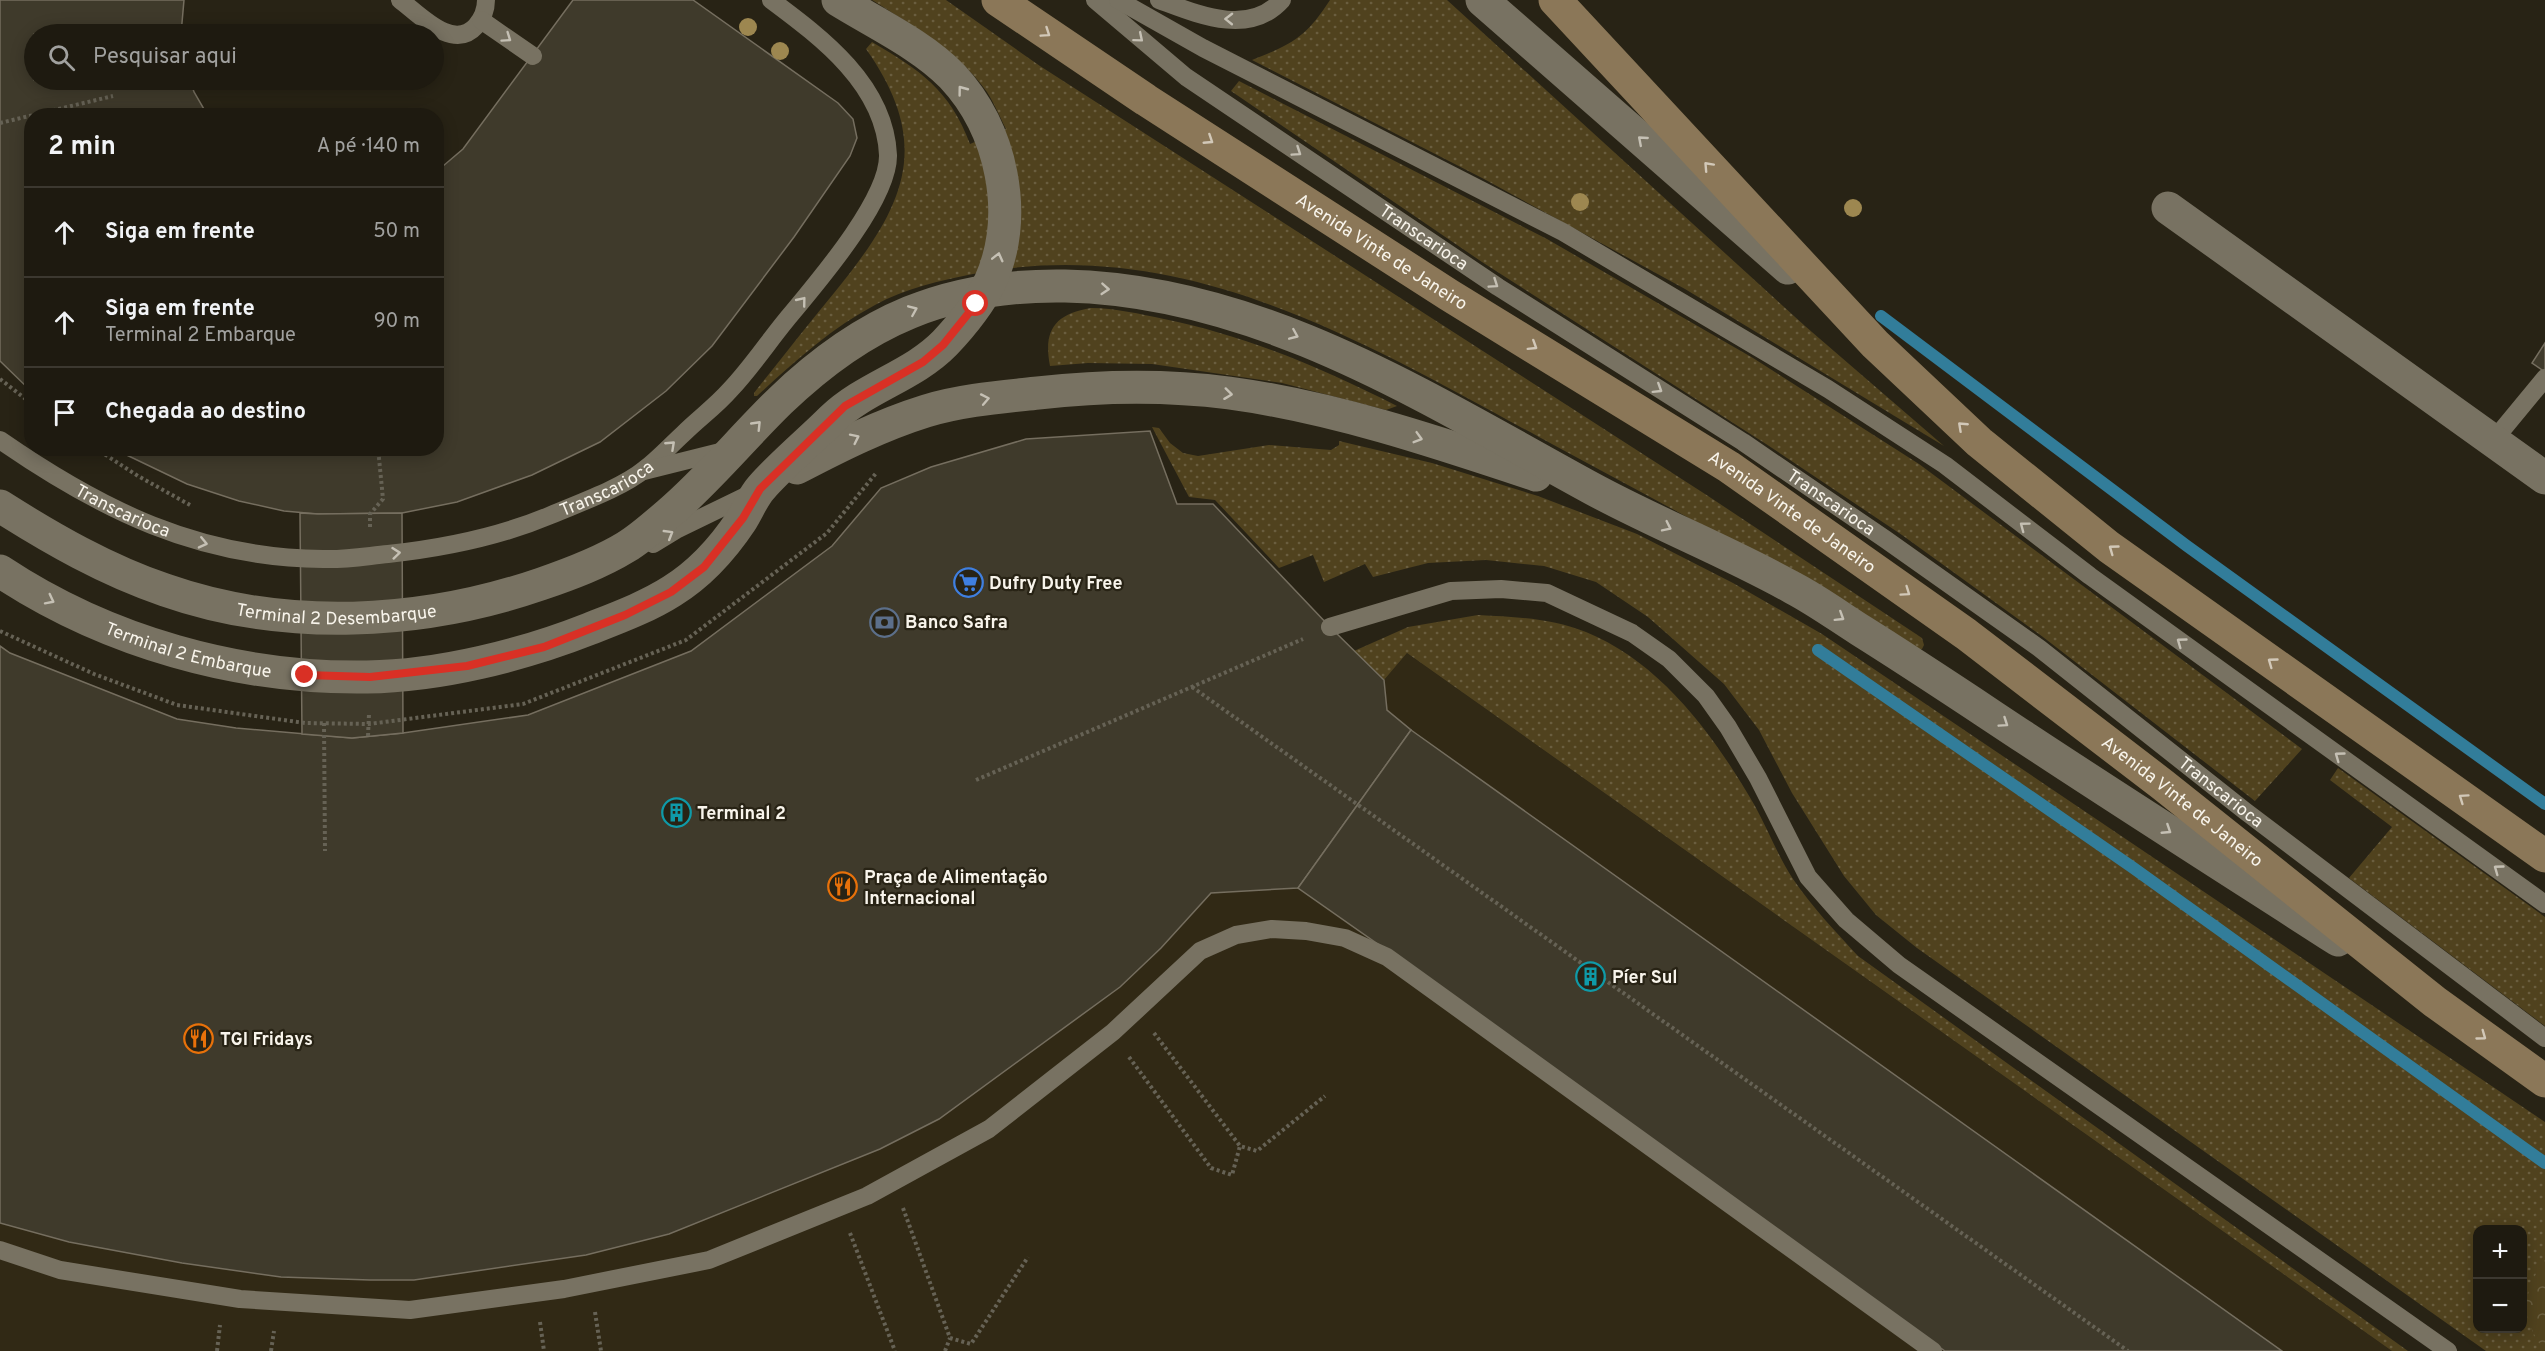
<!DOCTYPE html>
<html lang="pt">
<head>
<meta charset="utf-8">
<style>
	:root { --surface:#1e1a10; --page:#2b271e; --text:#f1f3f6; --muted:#a1a19f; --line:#3c3830 }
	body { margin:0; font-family:Overpass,sans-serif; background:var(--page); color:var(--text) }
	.controls { position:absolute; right:18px; bottom:18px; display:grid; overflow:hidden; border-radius:12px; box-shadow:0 3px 15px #0003 }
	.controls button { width:54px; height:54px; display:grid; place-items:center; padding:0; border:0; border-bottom:2px solid var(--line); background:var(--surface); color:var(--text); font:30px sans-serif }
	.stop { position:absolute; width:18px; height:18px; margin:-14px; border:4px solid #d93025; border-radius:50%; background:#fff }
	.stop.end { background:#d93025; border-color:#fff; box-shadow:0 2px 6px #0008 }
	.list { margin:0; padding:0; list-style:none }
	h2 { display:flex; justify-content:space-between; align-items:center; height:78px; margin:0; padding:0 24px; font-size:26px }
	h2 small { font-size:20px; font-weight:400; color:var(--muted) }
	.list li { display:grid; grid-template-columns:39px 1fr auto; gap:18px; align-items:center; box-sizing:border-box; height:90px; padding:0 24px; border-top:2px solid var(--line) }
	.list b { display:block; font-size:22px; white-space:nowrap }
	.list p { margin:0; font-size:20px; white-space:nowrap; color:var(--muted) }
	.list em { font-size:20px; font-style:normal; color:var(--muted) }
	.icon { flex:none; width:33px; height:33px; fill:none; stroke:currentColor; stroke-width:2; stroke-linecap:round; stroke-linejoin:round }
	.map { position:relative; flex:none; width:2545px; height:1351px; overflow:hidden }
	.search { position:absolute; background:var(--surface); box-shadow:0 3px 15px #0003; left:24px; top:24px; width:420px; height:66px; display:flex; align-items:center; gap:15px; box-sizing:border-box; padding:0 21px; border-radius:33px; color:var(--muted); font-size:22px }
	.panel { position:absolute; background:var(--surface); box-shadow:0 3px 15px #0003; left:24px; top:108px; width:420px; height:348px; border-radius:24px }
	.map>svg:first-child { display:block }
	.built { fill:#312915 }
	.grass { fill:url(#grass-dots); fill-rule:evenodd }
	.forest { fill:url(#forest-crowns) }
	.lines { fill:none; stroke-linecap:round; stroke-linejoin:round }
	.stream { stroke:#327d9a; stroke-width:12 }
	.building { fill:#3f3a2b; stroke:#756e5f; stroke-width:1.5 }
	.path { stroke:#666255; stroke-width:4; stroke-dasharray:3 3; stroke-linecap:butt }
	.lane { stroke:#787262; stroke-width:18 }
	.street { stroke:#787262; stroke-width:33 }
	.secondary { stroke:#8b7758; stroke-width:33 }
	.tree { fill:#9d8750 }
	.oneway { stroke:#c5c0b4 }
	.oneway2 { stroke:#d2c8b8 }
	.route { stroke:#d93025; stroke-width:8 }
	.labels { text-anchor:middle; stroke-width:4.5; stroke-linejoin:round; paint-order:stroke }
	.street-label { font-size:18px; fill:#f8f4eb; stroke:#282315 }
	.poi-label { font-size:18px; font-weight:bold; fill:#f8f4eb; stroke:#282315; text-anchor:start }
</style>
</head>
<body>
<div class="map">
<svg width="2545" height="1351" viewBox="0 0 2545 1351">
	<defs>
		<pattern id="grass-dots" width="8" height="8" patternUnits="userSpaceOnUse" patternTransform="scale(1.5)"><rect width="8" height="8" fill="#50421e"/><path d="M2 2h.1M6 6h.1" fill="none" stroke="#6a5e3f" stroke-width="1.8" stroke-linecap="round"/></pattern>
		<pattern id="forest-crowns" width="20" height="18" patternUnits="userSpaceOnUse" patternTransform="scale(1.5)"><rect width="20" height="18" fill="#50421e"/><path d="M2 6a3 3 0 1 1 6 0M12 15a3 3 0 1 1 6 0" fill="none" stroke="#6a5e3f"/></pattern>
	</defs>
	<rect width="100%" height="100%" fill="#282315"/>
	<path class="built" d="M1150 431 1177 504H1213L1330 627 1384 680 1407 653 2392 1351H0V646L10 653 177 719 236 728 324 736 403 733 528 715 691 651 832 546 881 488 931 467 1026 439Z"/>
	<g class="grass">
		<path d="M872 0H946L1040 66 1705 494 1922 638 1924 645 1922 649 1916 651C1840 606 1764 560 1687 517 1638 490 1588 464 1539 437 1362 341 1183 233 973 274 941 280 904 289 875 305 830 329 794 362 757 396H754V393C780 360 807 326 834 293 902 209 936 148 866 49L872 42C920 70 950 90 970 144L1006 129C1000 117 994 103 987 92 958 51 913 26 872 0Z"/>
		<path d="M1330 0H1447L1805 326 1944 446 1685 289 1484 179 1252 60C1293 44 1306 37 1330 0Z"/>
		<path d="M1239 81 1547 239 1753 358 1919 464 2302 749 2255 801 2043 637 1902 535 1766 444 1482 262 1231 91Z"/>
		<path d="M1091 308C1115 308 1140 314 1164 319 1247 336 1322 368 1397 406L1386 410 1282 383 1152 364 1088 363 1050 366C1043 330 1055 314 1091 308Z"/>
		<path d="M1152 427 1159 428 1170 443 1183 453 1198 456 1269 445 1331 450 1339 445V441L1432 463 1538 496 1637 534 1733 583 1822 634 2545 1122V1351H2486L1917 948 1876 915 1844 876 1792 793 1759 730 1724 684 1648 617 1596 582 1544 566 1486 560 1428 563 1373 577 1365 564 1324 582 1313 555 1279 568 1215 500 1189 497ZM2478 1230H2522V1328H2478Z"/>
		<path d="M1478 615C1515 617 1551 618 1586 632 1662 663 1715 737 1755 806 1768 830 1778 856 1793 879 1812 907 1835 931 1858 956L2408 1351H2392L1407 653 1384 680 1354 651 1408 627Z"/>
		<path d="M2338 768 2545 917V1026L2349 878 2392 827 2330 780Z"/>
	</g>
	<path class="forest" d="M2545 1260V1349C2539 1345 2537 1340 2534 1334 2520 1307 2528 1283 2545 1260Z"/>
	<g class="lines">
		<g class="stream">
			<path d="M1881 316 2187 546 2545 804"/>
			<path d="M1818 650 2132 867 2545 1163"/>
		</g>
	</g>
	<g class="building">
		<path d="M0 0H184L181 34H34V80H190L194 92 208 116H32V392L0 361Z"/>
		<path d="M573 0H693L838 103 853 119 857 138 850 156 794 237 712 346 666 391 600 442 532 475 457 502 402 513 318 514 284 511 239 501 187 484 112 448H436V172L463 149Z"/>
		<path d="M2545 343V372L2532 363Z"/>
		<path d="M1150 431 1177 504H1213L1330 627 1384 680 1387 710 1411 730 1298 888 1211 893 1161 948 1120 987 939 1119 880 1149 669 1234 586 1255 414 1280H370L281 1277 182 1263 69 1242 0 1223V646L10 653 177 719 236 728 352 738 403 733 528 715 691 651 832 546 881 488 931 467 1026 439Z"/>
		<path d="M300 513 318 514 402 513 403 733 352 738 302 734Z"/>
		<path d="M1411 730 2282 1351H1945L1516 1041 1298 888Z"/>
	</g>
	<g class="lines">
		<g class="path">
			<path d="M0 123 113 96"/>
			<path d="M0 379 32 404"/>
			<path d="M95 448 138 476 190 505"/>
			<path d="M370 527V514L383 499 378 448"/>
			<path d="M0 631 94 674 177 705 305 723 369 724 523 704 686 640 827 533 877 472"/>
			<path d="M1192 687 2128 1351"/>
			<path d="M324 723 325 851"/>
			<path d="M368 736 369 714"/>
			<path d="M976 780 1303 639"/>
			<path d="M1154 1033 1240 1146 1257 1151 1325 1096"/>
			<path d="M1129 1057 1211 1168 1232 1175 1240 1146"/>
			<path d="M903 1208 950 1338 971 1344 1028 1257"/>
			<path d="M850 1233 895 1351"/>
			<path d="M595 1312 601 1351"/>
			<path d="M540 1322 544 1351"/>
			<path d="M217 1351 220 1325"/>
			<path d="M271 1351 274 1331"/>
			<path d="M945 1351 950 1338"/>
		</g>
		<g class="lane">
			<path d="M400 0C419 14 453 52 476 26 482 19 486 10 486 0"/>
			<path id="s1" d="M1095 0 1186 77 1498 287 1743 442 1885 539 2039 648 2245 811 2545 1038"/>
			<path d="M1118 0 1203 48 1563 232 1828 389 1945 465 2090 576 2545 904"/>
			<path d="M1159 0C1197 14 1249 37 1282 0"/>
			<path d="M481 20 533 56"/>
			<path id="s2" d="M0 440C101 510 198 558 323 559 345 560 367 556 388 554 444 548 499 537 551 515 579 503 622 488 645 469 658 459 670 446 683 434 698 419 716 406 730 390 751 368 768 342 787 319 816 284 889 200 888 155 885 85 822 38 771 0"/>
			<path d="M2493 441 2545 378"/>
			<path d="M644 471 728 450"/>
			<path d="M653 544 676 530 754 492"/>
			<path d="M1330 627 1451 591 1501 589 1547 593 1632 633 1669 659 1706 696 1728 727 1758 778 1808 877 1846 920 1899 965 2448 1351"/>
			<path d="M0 1250 60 1270 240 1299 410 1310 564 1289 709 1260 867 1196 989 1129 1113 1032 1200 951 1236 935 1272 929 1306 931 1345 938 1387 957 1933 1351"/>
		</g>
		<g class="street">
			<path d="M1482 0 1788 268"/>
			<path d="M2168 208 2545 478"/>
			<path d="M797 468C839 446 881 425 926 411 962 400 1001 397 1038 393 1101 386 1166 385 1229 393 1333 407 1437 442 1536 475"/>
			<path id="s3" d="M0 506C52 539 106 570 165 590 285 632 422 625 541 584 570 574 600 563 626 547 641 538 655 525 668 514 708 480 742 438 780 401 864 320 947 284 1065 286 1259 290 1426 398 1591 488 1657 524 1727 551 1793 588 1816 600 1838 616 1860 630 1916 665 1971 702 2027 739 2130 807 2234 873 2338 940"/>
			<path id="s4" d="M0 571C107 642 239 679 367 677 440 676 523 655 589 629 617 618 647 607 672 591 701 573 723 548 741 521 748 510 753 497 761 488 782 464 809 442 832 419 865 387 913 376 945 343 962 325 979 304 990 282 1020 215 1002 129 952 76 922 45 875 23 838 0"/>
		</g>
		<g class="secondary">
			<path id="s5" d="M998 0 1146 100 1449 295 1729 467 1966 634 2163 785 2435 1002 2545 1081"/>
			<path d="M1555 0 1875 344 1979 442 2109 547 2545 856"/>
		</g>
	</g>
	<g class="tree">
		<circle cx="748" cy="27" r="9"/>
		<circle cx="780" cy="51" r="9"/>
		<circle cx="1580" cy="202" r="9"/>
		<circle cx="1853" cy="208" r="9"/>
	</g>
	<defs><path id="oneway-chevron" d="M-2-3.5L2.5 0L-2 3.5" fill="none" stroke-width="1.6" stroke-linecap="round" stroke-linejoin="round" transform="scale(1.5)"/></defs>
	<g class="oneway">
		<use href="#oneway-chevron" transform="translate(1229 19) rotate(-179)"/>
		<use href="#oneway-chevron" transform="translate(507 38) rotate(35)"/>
		<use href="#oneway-chevron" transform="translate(1139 38) rotate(40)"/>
		<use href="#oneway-chevron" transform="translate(962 90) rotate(-127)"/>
		<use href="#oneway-chevron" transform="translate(1642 140) rotate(-139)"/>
		<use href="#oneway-chevron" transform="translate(1297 152) rotate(34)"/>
		<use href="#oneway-chevron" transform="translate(998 257) rotate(-76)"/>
		<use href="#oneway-chevron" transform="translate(1494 284) rotate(34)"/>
		<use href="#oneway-chevron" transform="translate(1105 289) rotate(4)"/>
		<use href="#oneway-chevron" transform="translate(802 301) rotate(-51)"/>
		<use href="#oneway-chevron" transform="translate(913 310) rotate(-23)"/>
		<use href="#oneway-chevron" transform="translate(1294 335) rotate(23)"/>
		<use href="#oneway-chevron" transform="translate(1658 389) rotate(32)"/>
		<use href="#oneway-chevron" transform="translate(1228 394) rotate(7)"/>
		<use href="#oneway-chevron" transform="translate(985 399) rotate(-11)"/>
		<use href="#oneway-chevron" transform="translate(757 425) rotate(-46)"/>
		<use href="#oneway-chevron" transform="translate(855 438) rotate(-26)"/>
		<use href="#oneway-chevron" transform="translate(1418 438) rotate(16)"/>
		<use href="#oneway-chevron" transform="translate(671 445) rotate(-43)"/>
		<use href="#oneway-chevron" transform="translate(2024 526) rotate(-143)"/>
		<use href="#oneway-chevron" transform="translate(1667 527) rotate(26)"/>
		<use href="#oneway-chevron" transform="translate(669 534) rotate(-31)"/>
		<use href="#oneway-chevron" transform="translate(203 543) rotate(13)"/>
		<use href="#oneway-chevron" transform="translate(396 553) rotate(-6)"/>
		<use href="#oneway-chevron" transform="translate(50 600) rotate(27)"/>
		<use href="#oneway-chevron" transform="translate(1840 617) rotate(32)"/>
		<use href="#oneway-chevron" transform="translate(2181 642) rotate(-144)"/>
		<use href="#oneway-chevron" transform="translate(2004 723) rotate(34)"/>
		<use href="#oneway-chevron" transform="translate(2339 756) rotate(-144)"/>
		<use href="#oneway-chevron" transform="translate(2167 830) rotate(33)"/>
		<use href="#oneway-chevron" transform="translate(2498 869) rotate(-144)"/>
	</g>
	<g class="oneway2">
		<use href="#oneway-chevron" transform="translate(1046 33) rotate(34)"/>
		<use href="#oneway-chevron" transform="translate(1209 140) rotate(33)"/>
		<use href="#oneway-chevron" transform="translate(1708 166) rotate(-133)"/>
		<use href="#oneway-chevron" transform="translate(1533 346) rotate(32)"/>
		<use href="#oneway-chevron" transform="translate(1962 426) rotate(-137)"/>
		<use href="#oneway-chevron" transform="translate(2113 549) rotate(-144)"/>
		<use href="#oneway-chevron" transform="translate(1906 592) rotate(35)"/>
		<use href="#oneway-chevron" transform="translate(2272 662) rotate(-144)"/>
		<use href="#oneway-chevron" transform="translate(2463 798) rotate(-145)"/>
		<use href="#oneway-chevron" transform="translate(2482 1036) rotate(36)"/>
	</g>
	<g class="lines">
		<path class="route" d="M305 675 370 677 467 666 544 647 625 615 671 592 704 567 743 518 760 489 845 406 923 362 943 345 976 304"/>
	</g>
	<defs>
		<symbol id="supermarket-ring" viewBox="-11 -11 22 22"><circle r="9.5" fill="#282315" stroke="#3f7fe0" stroke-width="1.5"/><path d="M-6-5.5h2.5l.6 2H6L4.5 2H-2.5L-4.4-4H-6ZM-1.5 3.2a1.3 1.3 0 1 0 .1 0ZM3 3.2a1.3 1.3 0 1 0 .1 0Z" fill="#3f7fe0"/></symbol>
		<symbol id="bank-ring" viewBox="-11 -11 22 22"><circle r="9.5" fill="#282315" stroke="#5c6f8a" stroke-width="1.5"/><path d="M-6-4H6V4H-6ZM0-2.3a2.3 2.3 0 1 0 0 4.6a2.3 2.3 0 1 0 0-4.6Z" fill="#5c6f8a"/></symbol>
		<symbol id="building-ring" viewBox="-11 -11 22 22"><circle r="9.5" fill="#282315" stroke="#0f9aa8" stroke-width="1.5"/><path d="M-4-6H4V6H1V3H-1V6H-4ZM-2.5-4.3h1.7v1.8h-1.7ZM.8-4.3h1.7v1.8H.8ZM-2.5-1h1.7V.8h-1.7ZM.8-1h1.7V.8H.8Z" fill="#0f9aa8"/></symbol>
		<symbol id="restaurant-ring" viewBox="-11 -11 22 22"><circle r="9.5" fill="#282315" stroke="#e8710a" stroke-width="1.5"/><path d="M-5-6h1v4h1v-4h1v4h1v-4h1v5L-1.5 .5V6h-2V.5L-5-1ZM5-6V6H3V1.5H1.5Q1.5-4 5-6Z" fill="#e8710a"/></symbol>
	</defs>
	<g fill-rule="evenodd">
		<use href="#supermarket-ring" x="952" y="566" width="33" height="33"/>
		<use href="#bank-ring" x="868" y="606" width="33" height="33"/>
		<use href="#building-ring" x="660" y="796" width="33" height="33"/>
		<use href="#restaurant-ring" x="826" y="870" width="33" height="33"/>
		<use href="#building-ring" x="1574" y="960" width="33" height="33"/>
		<use href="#restaurant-ring" x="182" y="1022" width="33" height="33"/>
	</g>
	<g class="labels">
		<g class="street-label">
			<text dy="6" stroke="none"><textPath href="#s1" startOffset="406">Transcarioca</textPath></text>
			<text dy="6" stroke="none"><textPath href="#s5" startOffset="459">Avenida Vinte de Janeiro</textPath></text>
			<text dy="6" stroke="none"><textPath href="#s2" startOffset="645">Transcarioca</textPath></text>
			<text dy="6" stroke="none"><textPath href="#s1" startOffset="892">Transcarioca</textPath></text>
			<text dy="6" stroke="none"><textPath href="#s2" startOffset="142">Transcarioca</textPath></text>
			<text dy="6" stroke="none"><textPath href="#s5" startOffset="945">Avenida Vinte de Janeiro</textPath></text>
			<text dy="6" stroke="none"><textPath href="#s3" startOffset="360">Terminal 2 Desembarque</textPath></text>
			<text dy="6" stroke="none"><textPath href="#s4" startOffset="206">Terminal 2 Embarque</textPath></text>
			<text dy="6" stroke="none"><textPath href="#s1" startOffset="1378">Transcarioca</textPath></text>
			<text dy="6" stroke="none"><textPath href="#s5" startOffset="1431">Avenida Vinte de Janeiro</textPath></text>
		</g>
		<g class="poi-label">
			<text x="989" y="589">Dufry Duty Free</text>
			<text x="905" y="628">Banco Safra</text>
			<text x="697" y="819">Terminal 2</text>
			<text x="864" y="883">Praça de Alimentação<tspan x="864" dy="21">Internacional</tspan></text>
			<text x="1612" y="983">Píer Sul</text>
			<text x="220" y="1045">TGI Fridays</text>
		</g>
	</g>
</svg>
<div class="controls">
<button>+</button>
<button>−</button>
</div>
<div class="stop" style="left:976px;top:304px"></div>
<div class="stop end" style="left:305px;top:675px"></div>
<div class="search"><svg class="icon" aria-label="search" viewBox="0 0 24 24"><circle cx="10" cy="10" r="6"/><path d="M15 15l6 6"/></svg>Pesquisar aqui</div>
<section class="panel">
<h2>2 min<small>A pé · 140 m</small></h2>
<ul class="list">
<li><svg class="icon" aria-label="ahead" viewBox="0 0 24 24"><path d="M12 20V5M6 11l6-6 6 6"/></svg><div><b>Siga em frente</b></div><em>50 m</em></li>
<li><svg class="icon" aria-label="ahead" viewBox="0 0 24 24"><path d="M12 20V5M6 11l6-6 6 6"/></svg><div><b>Siga em frente</b><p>Terminal 2 Embarque</p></div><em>90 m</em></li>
<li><svg class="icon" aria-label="arrive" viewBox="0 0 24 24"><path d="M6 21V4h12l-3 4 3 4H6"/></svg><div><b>Chegada ao destino</b></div></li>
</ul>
</section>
</div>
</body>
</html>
